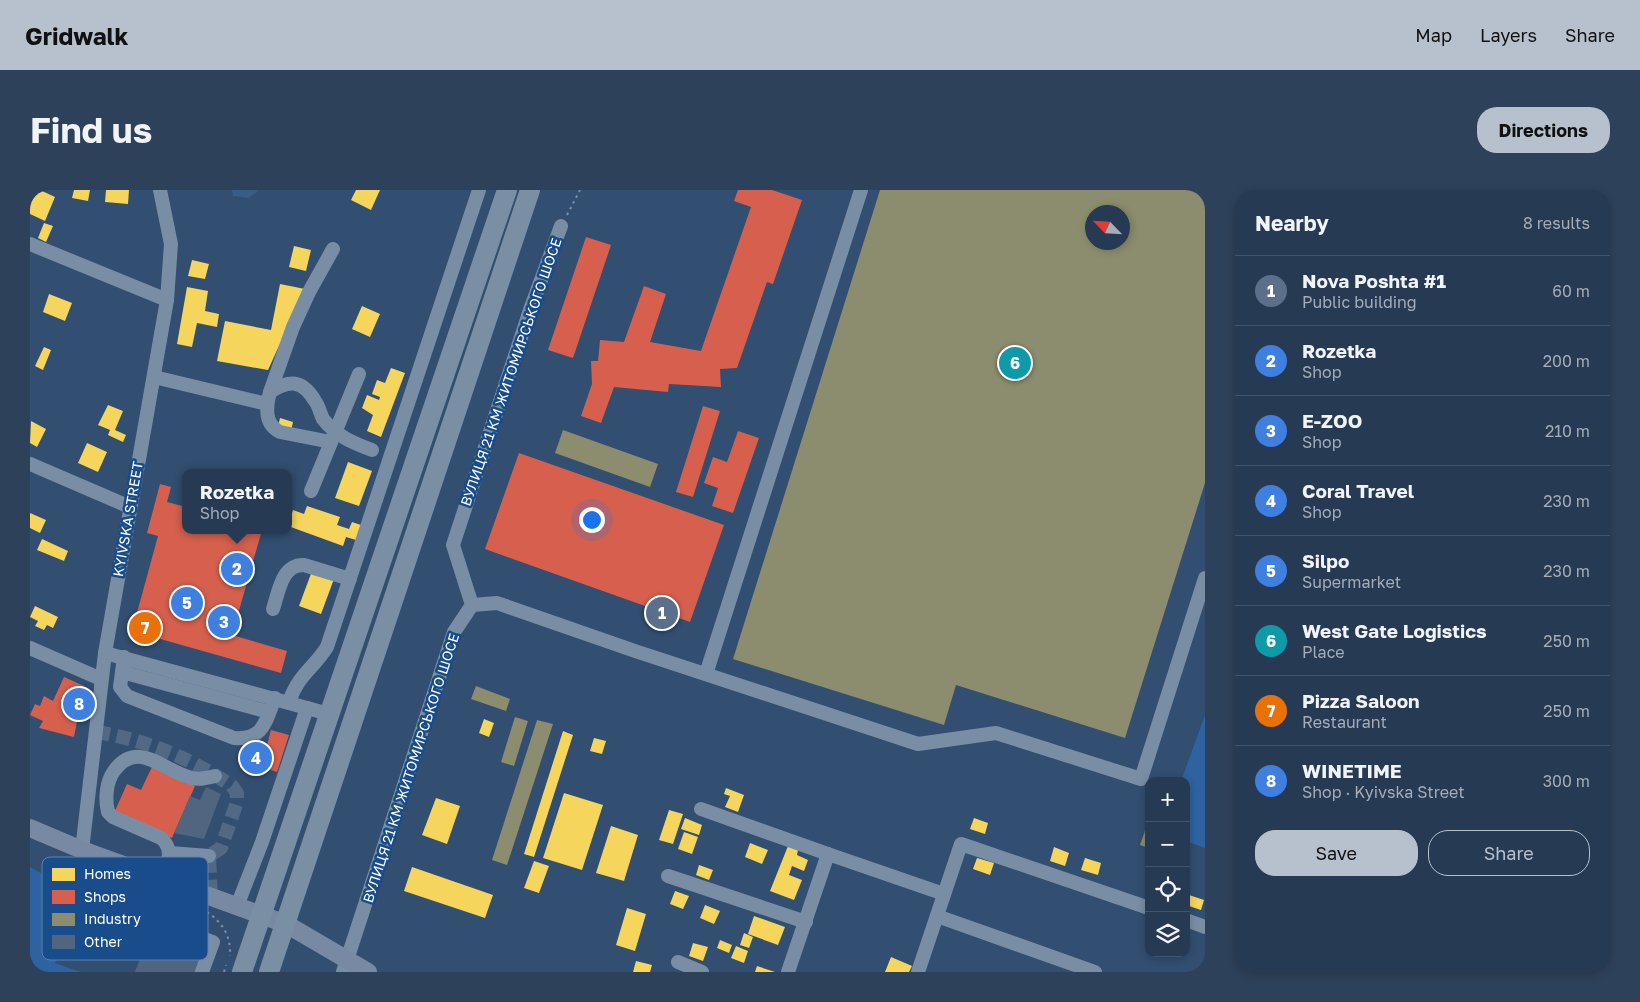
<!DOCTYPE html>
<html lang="en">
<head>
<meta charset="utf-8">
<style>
	:root { --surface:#263a54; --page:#2e415a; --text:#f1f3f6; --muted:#a4adb8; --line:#42546b; --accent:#b7c1cd }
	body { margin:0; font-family:"Golos Text",sans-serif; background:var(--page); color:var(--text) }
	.controls { position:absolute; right:15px; bottom:15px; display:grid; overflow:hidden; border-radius:10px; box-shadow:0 2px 8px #0003 }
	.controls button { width:45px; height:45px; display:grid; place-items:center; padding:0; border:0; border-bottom:1px solid var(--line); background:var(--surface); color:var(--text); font:25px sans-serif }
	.compass { position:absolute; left:1055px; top:15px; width:45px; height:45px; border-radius:50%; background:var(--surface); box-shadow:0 2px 8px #0003; rotate:295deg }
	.you { position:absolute; left:561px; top:329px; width:18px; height:18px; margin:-12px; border:4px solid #fff; border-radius:50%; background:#1a73e8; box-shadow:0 0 0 8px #1a73e833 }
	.badge { display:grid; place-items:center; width:32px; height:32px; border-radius:50%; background:var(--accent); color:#fff; font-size:16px; font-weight:700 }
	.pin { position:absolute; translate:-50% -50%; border:2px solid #fff; box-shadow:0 1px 5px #0006 }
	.popup { position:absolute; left:152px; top:279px; width:110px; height:65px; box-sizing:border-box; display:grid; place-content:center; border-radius:10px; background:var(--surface); filter:drop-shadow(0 1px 4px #0005); font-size:16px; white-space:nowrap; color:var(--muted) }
	.popup b { font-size:19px; color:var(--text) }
	.popup::after { content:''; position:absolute; left:50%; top:100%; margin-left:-10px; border:10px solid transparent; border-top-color:var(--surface) }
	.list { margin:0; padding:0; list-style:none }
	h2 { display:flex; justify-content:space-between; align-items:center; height:65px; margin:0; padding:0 20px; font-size:21px }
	h2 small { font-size:16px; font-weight:400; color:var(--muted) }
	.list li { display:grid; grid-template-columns:32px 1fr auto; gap:15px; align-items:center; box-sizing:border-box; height:70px; padding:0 20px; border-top:1px solid var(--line) }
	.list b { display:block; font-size:19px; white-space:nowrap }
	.list p { margin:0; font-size:16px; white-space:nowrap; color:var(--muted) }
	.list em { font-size:16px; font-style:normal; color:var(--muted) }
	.actions { display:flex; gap:10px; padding:15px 20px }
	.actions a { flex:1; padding:11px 0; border:1px solid var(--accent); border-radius:20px; text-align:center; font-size:18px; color:var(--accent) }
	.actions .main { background:var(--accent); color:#111 }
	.icon { flex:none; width:28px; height:28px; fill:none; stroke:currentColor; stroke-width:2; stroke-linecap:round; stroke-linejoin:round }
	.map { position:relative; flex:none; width:1175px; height:782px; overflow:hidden; border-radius:20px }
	header { display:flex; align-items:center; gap:30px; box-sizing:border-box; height:70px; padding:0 25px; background:var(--accent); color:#111 }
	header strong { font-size:24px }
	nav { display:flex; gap:28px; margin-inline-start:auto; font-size:18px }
	.intro { display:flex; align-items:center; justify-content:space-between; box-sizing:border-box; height:120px; padding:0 30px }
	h1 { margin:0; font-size:35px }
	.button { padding:12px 22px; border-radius:20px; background:var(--accent); color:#111; font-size:18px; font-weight:700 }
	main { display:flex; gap:30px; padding:0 30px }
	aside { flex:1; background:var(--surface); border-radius:20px; box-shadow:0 2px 8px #0003 }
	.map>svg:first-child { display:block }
	.green { fill:#2c63a0 }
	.water { fill:#385d89 }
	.homes { fill:#f6d55c }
	.shops { fill:#d6604d }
	.industry { fill:#8c8c6e; fill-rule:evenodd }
	.building { fill:#4f6580 }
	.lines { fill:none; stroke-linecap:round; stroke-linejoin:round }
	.minor-tunnel { stroke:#516985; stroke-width:14; stroke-dasharray:14 7; stroke-linecap:butt }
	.path { stroke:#798ea5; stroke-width:2; stroke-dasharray:2.5 4; stroke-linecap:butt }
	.minor { stroke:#798ea5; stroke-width:14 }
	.major { stroke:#788aa3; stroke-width:18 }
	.highway { stroke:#7a8ea4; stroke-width:20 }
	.labels { text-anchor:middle; stroke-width:5; stroke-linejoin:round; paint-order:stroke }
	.street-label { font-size:14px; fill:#fff; stroke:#184c8a }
	.key { fill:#184c8a; stroke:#5d82ad; stroke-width:1 }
	.key-label { font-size:14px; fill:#fff }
</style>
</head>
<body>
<header>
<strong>Gridwalk</strong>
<nav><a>Map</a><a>Layers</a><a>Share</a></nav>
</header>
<div class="intro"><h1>Find us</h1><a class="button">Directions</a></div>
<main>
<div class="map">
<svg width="1175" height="782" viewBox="0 0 1175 782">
	<rect width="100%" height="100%" fill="#324e70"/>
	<g class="green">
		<path d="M1175 525V658L1156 651V591H1151Z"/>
		<path d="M0 677 57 709 25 773 51 782H0Z"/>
	</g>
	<path class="water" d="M202 0H229L219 8 203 6Z"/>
	<g class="homes">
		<path d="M0 0H10L25 7 15 31 0 24Z"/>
		<path d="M44 0H60L58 11 42 8Z"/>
		<path d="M76 0H99L98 14 75 12Z"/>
		<path d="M326 0H350L341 20 321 10Z"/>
		<path d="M14 33 23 36 16 52 8 48Z"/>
		<path d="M264 56 281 60 276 81 259 77Z"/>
		<path d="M162 70 179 74 175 89 158 86Z"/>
		<path d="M250 94 275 99 238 180 187 171 195 131 241 140Z"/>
		<path d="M157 97 178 101 175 121 189 124 187 137 167 133 162 157 147 154Z"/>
		<path d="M19 104 42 113 35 131 13 122Z"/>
		<path d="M332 116 350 124 340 147 322 139Z"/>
		<path d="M14 157 21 160 13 180 5 176Z"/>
		<path d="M361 178 375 183 351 247 337 241 343 225 332 218 337 205 349 210 350 207 342 204 347 190 355 193Z"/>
		<path d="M78 215 93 221 85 240 96 245 93 252 78 245 80 240 68 235Z"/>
		<path d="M250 228 263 232 261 241 248 237Z"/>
		<path d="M1 231 16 239 7 257 0 253Z"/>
		<path d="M57 253 77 262 68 282 48 273Z"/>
		<path d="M318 272 342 281 329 316 305 308Z"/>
		<path d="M277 316 310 327 307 335 319 339 322 332 331 335 326 350 316 347 313 356 258 336 263 320 274 324Z"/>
		<path d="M0 323 16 330 10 343 0 338Z"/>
		<path d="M12 349 38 361 34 371 7 360Z"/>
		<path d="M282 381 304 389 291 424 269 416Z"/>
		<path d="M5 416 28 427 23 438 17 435 14 440 5 436 8 431 0 427Z"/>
		<path d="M454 529 464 533 459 547 449 543Z"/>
		<path d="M533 541 543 545 504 667 494 664Z"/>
		<path d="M564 548 576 551 572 564 560 561Z"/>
		<path d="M696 598 714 605 708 622 695 617 700 606 694 604Z"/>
		<path d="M534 603 573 615 552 680 513 668Z"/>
		<path d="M406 608 430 616 417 654 392 645Z"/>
		<path d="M639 620 653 624 643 654 629 650Z"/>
		<path d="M655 628 672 635 669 645 651 639Z"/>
		<path d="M944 628 958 633 955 644 940 639Z"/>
		<path d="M581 636 608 645 594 691 566 683Z"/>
		<path d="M654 642 668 647 662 664 648 659Z"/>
		<path d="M720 653 738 660 732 674 715 667Z"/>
		<path d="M758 656 768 660 767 665 778 670 774 681 762 676 759 685 772 690 764 710 740 701Z"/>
		<path d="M1024 657 1039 663 1035 676 1020 671Z"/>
		<path d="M947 668 964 673 960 685 943 679Z"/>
		<path d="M1055 668 1071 673 1068 685 1051 680Z"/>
		<path d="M504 671 519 676 509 703 494 698Z"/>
		<path d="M669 675 683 680 679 690 666 685Z"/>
		<path d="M382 677 463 705 455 728 374 701Z"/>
		<path d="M645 701 659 706 653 719 640 714Z"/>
		<path d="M1159 705 1174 710 1171 720 1156 715Z"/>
		<path d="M675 715 690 721 684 734 670 728Z"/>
		<path d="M597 718 616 724 605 761 586 755Z"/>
		<path d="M724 726 755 737 748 755 718 744Z"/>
		<path d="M714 743 723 747 719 758 710 755Z"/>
		<path d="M690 750 702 755 699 763 687 758Z"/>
		<path d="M663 753 678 757 673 771 659 766Z"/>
		<path d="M706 756 718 761 714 773 701 768Z"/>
		<path d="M861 767 882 776 879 782H855Z"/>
		<path d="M606 771 622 775 620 782H603Z"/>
		<path d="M727 776 745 782H725Z"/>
	</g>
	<g class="shops">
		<path d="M708 0H742L772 10 743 94 737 92 707 178 690 179 691 197 639 194 638 202 584 197 571 233 551 226 562 194 561 171H568L570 150 594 152 614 96 636 104 620 152 671 161 721 17 704 11Z"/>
		<path d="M556 47 581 55 543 168 518 160Z"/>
		<path d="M673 216 690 221 663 307 646 302Z"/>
		<path d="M708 241 729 248 703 323 682 316 688 298 674 293 683 267 697 272Z"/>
		<path d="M489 263 694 335 660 432 455 359Z"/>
		<path d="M130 294 141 297 137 312 156 317V340H232L202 445 257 461 251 483 102 441 128 346 117 343Z"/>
		<path d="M34 487 54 496 44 547 9 538 13 531 0 525 5 514 10 516 14 506 23 511Z"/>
		<path d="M241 540 259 545 247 582 214 572 219 554 236 559Z"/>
		<path d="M122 577 165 596 142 648 84 623 97 594 111 600Z"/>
		<path d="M78 706 110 722 90 762 58 746Z"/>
	</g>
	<g class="industry">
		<path d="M850 0H1175V293L1095 548 926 495 914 535 703 469ZM1062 22H1092V52H1062Z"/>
		<path d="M533 240 628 274 620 297 525 263Z"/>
		<path d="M446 496 480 509 476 521 441 509Z"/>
		<path d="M485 527 498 531 484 576 471 572Z"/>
		<path d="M507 530 523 534 477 675 462 670Z"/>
		<path d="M1117 635H1119V658L1110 655Z"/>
	</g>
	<g class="building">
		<path d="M176 597 191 604 174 649 144 643 160 606 170 610Z"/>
		<path d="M132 746 173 760 166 782H105L112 763 124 767Z"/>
	</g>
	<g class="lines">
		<path class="minor-tunnel" d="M66 542C114 549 162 569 202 596L207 603V612L191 658 179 666 181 706"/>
		<g class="path">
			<path d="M537 25 550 0"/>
			<path d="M177 722C193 733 201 746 200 766"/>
			<path d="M0 773 10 782"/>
			<path d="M194 782 196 775"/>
		</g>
		<g class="minor">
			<path d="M0 54 137 110"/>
			<path d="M124 187 237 214"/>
			<path d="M240 202 263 137 279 102 303 59"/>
			<path d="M301 252 250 242C234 234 236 217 240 202 259 190 272 189 285 211 289 216 290 223 293 229 306 246 323 253 342 260"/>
			<path d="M0 274 100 317"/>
			<path d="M281 301 329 184"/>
			<path d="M442 415 467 413 605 461 888 554 966 543 1111 589 1175 388"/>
			<path d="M243 419C249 401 252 374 274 375L320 389"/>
			<path d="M0 458 71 489"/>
			<path d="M75 463 299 524"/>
			<path d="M94 467 90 497 97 506 204 548C234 550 235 532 245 508"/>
			<path d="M92 482 239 522"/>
			<path d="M676 484 831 0"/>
			<path d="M259 512C268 485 283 479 297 457L449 0"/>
			<path d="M671 619 798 664"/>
			<path d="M52 660 75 463 137 110 141 54 130 0"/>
			<path d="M140 663 179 666"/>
			<path d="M638 686 776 732"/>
			<path d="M132 689C137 673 145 660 131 648L83 627 78 622C75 609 76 592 84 581 108 548 134 582 162 588 170 590 177 588 185 586"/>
			<path d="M145 693 130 733 183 752 172 782"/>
			<path d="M207 716 232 652 277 518"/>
			<path d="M907 726 1065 782"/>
			<path d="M1156 730 1175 737"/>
			<path d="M648 772 672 782"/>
			<path d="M313 782 424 442 442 415 423 355 500 120 531 36"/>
			<path d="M758 782 798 664 914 704"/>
			<path d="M888 782 931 654 1119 718"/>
		</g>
		<path class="major" d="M0 638 52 660 256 734 338 782"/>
		<g class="highway">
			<path d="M212 782 477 0"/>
			<path d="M239 782 500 0"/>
		</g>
	</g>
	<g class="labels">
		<g class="street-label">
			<text transform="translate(481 182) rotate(-71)" y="5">ВУЛИЦЯ 21 КМ ЖИТОМИРСЬКОГО ШОСЕ</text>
			<text transform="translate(98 329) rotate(-80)" y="5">KYIVSKA STREET</text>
			<text transform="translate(381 578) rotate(-72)" y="5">ВУЛИЦЯ 21 КМ ЖИТОМИРСЬКОГО ШОСЕ</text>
		</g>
	</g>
	<rect x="12" y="667" width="166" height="103" rx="8" class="key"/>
	<rect x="22" y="678" width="23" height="13" fill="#f6d55c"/>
	<rect x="22" y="700" width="23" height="14" fill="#d6604d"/>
	<rect x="22" y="723" width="23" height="13" fill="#8c8c6e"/>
	<rect x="22" y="745" width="23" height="14" fill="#4f6580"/>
	<g class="key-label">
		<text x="54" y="689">Homes</text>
		<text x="54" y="712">Shops</text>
		<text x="54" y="734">Industry</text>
		<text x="54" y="757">Other</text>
	</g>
</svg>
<div class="controls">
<button>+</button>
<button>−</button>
<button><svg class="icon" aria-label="locate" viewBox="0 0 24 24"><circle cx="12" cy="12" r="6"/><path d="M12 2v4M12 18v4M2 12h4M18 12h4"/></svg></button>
<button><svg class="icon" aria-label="layers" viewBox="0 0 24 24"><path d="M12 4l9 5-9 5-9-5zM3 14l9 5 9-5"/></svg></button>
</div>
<svg class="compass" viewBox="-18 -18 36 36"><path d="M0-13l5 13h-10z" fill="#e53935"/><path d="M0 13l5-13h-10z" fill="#a4adb8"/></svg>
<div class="you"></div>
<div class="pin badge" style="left:632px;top:423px;background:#5c6f8a">1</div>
<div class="pin badge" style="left:207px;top:379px;background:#3f7fe0">2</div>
<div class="popup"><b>Rozetka</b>Shop</div>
<div class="pin badge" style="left:194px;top:432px;background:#3f7fe0">3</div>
<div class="pin badge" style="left:226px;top:568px;background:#3f7fe0">4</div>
<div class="pin badge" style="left:157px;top:413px;background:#3f7fe0">5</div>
<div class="pin badge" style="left:985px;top:173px;background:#0f9aa8">6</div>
<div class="pin badge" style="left:115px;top:438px;background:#e8710a">7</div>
<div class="pin badge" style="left:49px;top:514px;background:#3f7fe0">8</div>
</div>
<aside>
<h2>Nearby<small>8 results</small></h2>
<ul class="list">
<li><span class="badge" style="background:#5c6f8a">1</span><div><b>Nova Poshta #1</b><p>Public building</p></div><em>60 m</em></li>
<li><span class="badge" style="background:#3f7fe0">2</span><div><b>Rozetka</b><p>Shop</p></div><em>200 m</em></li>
<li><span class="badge" style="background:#3f7fe0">3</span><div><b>E-ZOO</b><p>Shop</p></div><em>210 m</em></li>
<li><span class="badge" style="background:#3f7fe0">4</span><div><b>Coral Travel</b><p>Shop</p></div><em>230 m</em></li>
<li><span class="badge" style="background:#3f7fe0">5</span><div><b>Silpo</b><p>Supermarket</p></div><em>230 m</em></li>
<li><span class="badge" style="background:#0f9aa8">6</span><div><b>West Gate Logistics</b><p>Place</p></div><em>250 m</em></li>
<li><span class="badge" style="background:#e8710a">7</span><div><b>Pizza Saloon</b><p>Restaurant</p></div><em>250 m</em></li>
<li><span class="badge" style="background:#3f7fe0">8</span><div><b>WINETIME</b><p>Shop · Kyivska Street</p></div><em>300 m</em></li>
</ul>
<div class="actions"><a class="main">Save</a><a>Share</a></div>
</aside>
</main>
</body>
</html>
